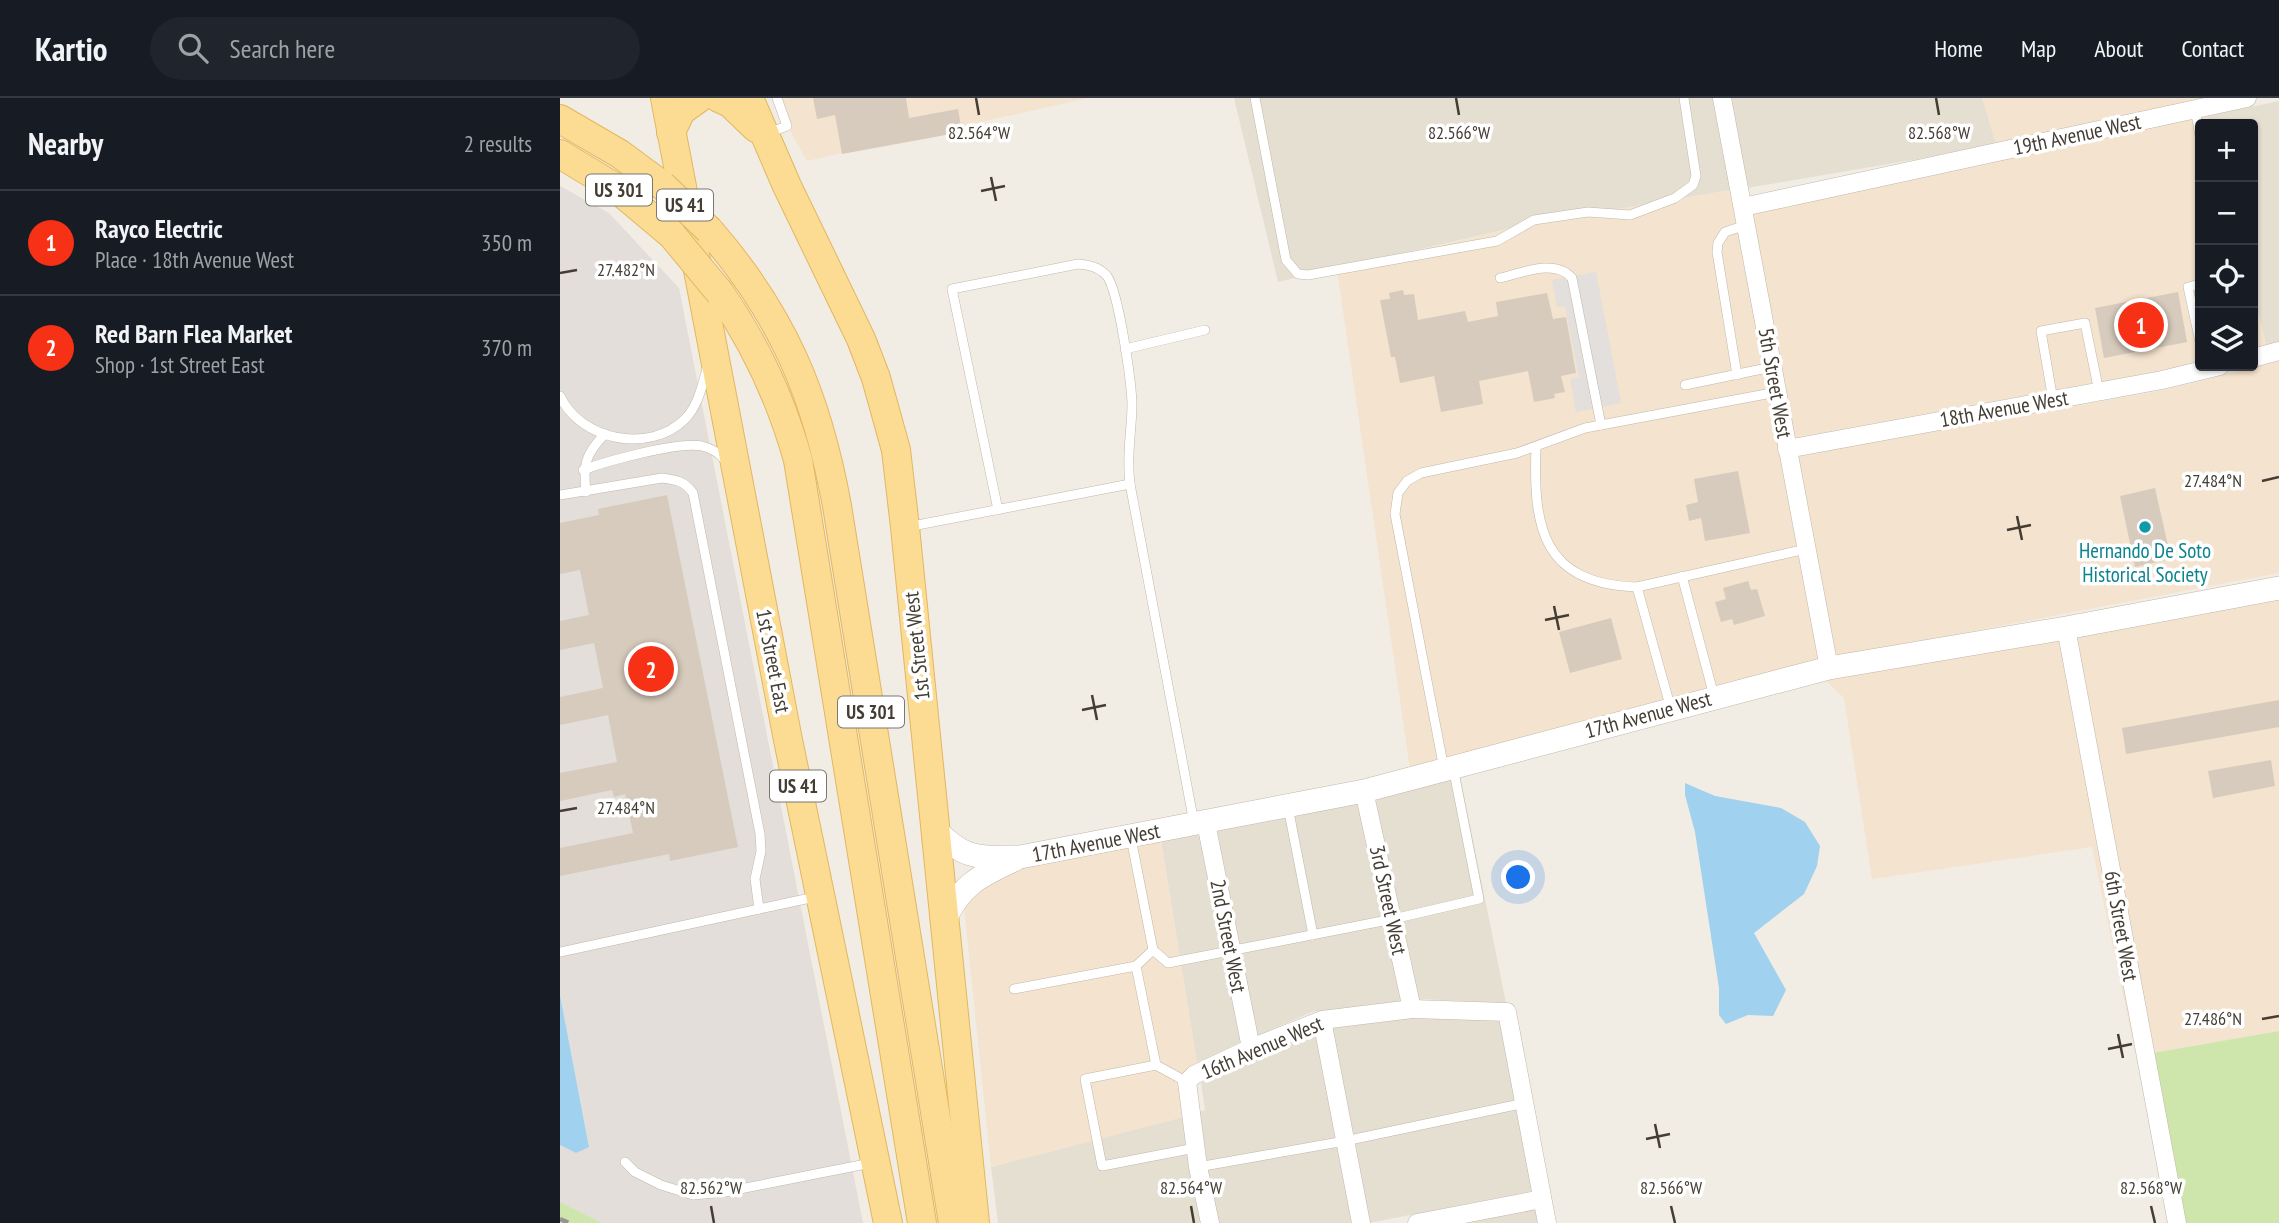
<!DOCTYPE html>
<html lang="en">
<head>
<meta charset="utf-8">
<style>
	:root { --surface:#171b24; --page:#20242c; --text:#f1f3f6; --muted:#9ea1a6; --line:#363941; --accent:#f63116 }
	body { margin:0; font-family:"PT Sans Narrow",sans-serif; background:var(--page); color:var(--text) }
	.controls { position:absolute; right:21px; top:21px; display:grid; overflow:hidden; border-radius:7px; box-shadow:0 2px 5px #0004 }
	.controls button { width:63px; height:63px; display:grid; place-items:center; padding:0; border:0; border-bottom:2px solid var(--line); background:var(--surface); color:var(--text); font:35px sans-serif }
	.you { position:absolute; left:959px; top:780px; width:24px; height:24px; margin:-18px; border:5px solid #fff; border-radius:50%; background:#1a73e8; box-shadow:0 0 0 10px #1a73e833 }
	.badge { display:grid; place-items:center; width:46px; height:46px; border-radius:50%; background:var(--accent); color:#fff; font-size:23px; font-weight:700 }
	.pin { position:absolute; translate:-50% -50%; border:4px solid #fff; box-shadow:0 2px 7px #0006 }
	.list { margin:0; padding:0; list-style:none }
	h2 { display:flex; justify-content:space-between; align-items:center; height:91px; margin:0; padding:0 28px; font-size:30px }
	h2 small { font-size:23px; font-weight:400; color:var(--muted) }
	.list li { display:grid; grid-template-columns:46px 1fr auto; gap:21px; align-items:center; box-sizing:border-box; height:105px; padding:0 28px; border-top:2px solid var(--line) }
	.list b { display:block; font-size:26px; white-space:nowrap }
	.list p { margin:0; font-size:23px; white-space:nowrap; color:var(--muted) }
	.list em { font-size:23px; font-style:normal; color:var(--muted) }
	.icon { flex:none; width:38px; height:38px; fill:none; stroke:currentColor; stroke-width:2; stroke-linecap:round; stroke-linejoin:round }
	.map { position:relative; flex:none; width:1719px; height:1125px; overflow:hidden }
	header { display:flex; align-items:center; gap:42px; box-sizing:border-box; height:98px; padding:0 35px; background:var(--surface); border-bottom:2px solid var(--line) }
	header strong { font-size:33px }
	nav { display:flex; gap:38px; margin-inline-start:auto; font-size:24px }
	.search { width:490px; height:63px; background:var(--page); display:flex; align-items:center; gap:18px; box-sizing:border-box; padding:0 24px; border-radius:38px; color:var(--muted); font-size:26px }
	main { display:flex }
	aside { flex:1; background:var(--surface) }
	.map>svg:first-child { display:block }
	.residential { fill:#e5dfd2 }
	.commercial { fill:#f4e3ce }
	.industrial { fill:#e3ded9 }
	.green { fill:#cee6ac }
	.parking { fill:#e2dfdc }
	.water { fill:#a0d1ee }
	.building { fill:#d6cbbc }
	.lines { fill:none; stroke-linecap:round; stroke-linejoin:round }
	.service-casing { stroke:#c0b7a9; stroke-width:10 }
	.minor-casing { stroke:#c0b7a9; stroke-width:19 }
	.tertiary-casing { stroke:#c0b7a9; stroke-width:24 }
	.primary-casing { stroke:#e1b762; stroke-width:30 }
	.service { stroke:#fff; stroke-width:9 }
	.minor { stroke:#fff; stroke-width:18 }
	.tertiary { stroke:#fff; stroke-width:23 }
	.primary { stroke:#fcdb92; stroke-width:28 }
	.rail { stroke:#949494; stroke-width:4.5; stroke-dasharray:9 9; stroke-linecap:butt }
	.primary-bridge-casing { stroke:#e1b762; stroke-width:30; stroke-linecap:butt }
	.primary-bridge { stroke:#fcdb92; stroke-width:28 }
	.ticks { fill:none; stroke:#433d34; stroke-width:2.5 }
	.culture-dot { fill:#0f9aa8; stroke:#fff; stroke-width:2.5 }
	.labels { text-anchor:middle; stroke-width:7; stroke-linejoin:round; paint-order:stroke }
	.shield { fill:#fff; stroke:#7b7771; stroke-width:2 }
	.shield-label { font-size:19px; font-weight:bold; fill:#433d34 }
	.street-label { font-size:21px; fill:#433d34; stroke:#fff }
	.culture-label { font-size:21px; fill:#0d838f; stroke:#fff }
	.ticks-label { font-size:18px; text-anchor:middle; fill:#433d34; stroke:#fff; stroke-width:7; stroke-linejoin:round; paint-order:stroke }
</style>
</head>
<body>
<header>
<strong>Kartio</strong>
<div class="search"><svg class="icon" aria-label="search" viewBox="0 0 24 24"><circle cx="10" cy="10" r="6"/><path d="M15 15l6 6"/></svg>Search here</div>
<nav><a>Home</a><a>Map</a><a>About</a><a>Contact</a></nav>
</header>
<main>
<aside>
<h2>Nearby<small>2 results</small></h2>
<ul class="list">
<li><span class="badge">1</span><div><b>Rayco Electric</b><p>Place · 18th Avenue West</p></div><em>350 m</em></li>
<li><span class="badge">2</span><div><b>Red Barn Flea Market</b><p>Shop · 1st Street East</p></div><em>370 m</em></li>
</ul>
</aside>
<div class="map">
<svg width="1719" height="1125" viewBox="0 0 1719 1125">
	<rect width="100%" height="100%" fill="#f2ede4"/>
	<g class="residential">
		<path d="M674 0H1153L1171 92 969 126 718 184Z"/>
		<path d="M1170 0H1422L1436 45 1364 60 1187 90Z"/>
		<path d="M1719 3V244L1706 247 1693 194V26H1649L1647 18Z"/>
		<path d="M900 677 946 905 859 901 814 700Z"/>
		<path d="M798 703 842 903 752 914 697 938 656 732Z"/>
		<path d="M639 735 681 944 637 965 601 742Z"/>
		<path d="M853 920 941 923 972 1093 809 1125 771 930Z"/>
		<path d="M756 934 793 1125H658L646 1068 639 1014 645 1012 641 984Z"/>
		<path d="M623 1019 641 1125H438L431 1069Z"/>
		<path d="M976 1111 979 1125H905Z"/>
	</g>
	<g class="commercial">
		<path d="M212 0H528L247 63Z"/>
		<path d="M1422 0H1642L1436 45Z"/>
		<path d="M1647 18 1649 26H1640V263L1600 273 1233 340 1192 116Z"/>
		<path d="M1171 92 1259 563 850 671 777 172 969 126Z"/>
		<path d="M1693 194 1706 247 1693 250Z"/>
		<path d="M1719 263V475L1276 559 1237 358 1604 292Z"/>
		<path d="M1719 499V933L1593 955 1516 538Z"/>
		<path d="M1500 541 1576 958 1532 749 1312 781 1284 600 1264 581Z"/>
		<path d="M601 742 637 965 623 976H618L615 984 619 988 623 1019 431 1069 403 800 462 769Z"/>
	</g>
	<path class="industrial" d="M0 88 49 115 119 190 303 1125H42L0 1104V1047L16 1055 29 1048 0 897Z"/>
	<g class="green">
		<path d="M1719 933V1125H1626L1593 955Z"/>
		<path d="M0 1104 42 1125H0Z"/>
	</g>
	<path class="parking" d="M1036 174 1061 305 1016 314 1010 281 1019 279 1005 208 997 209 992 182Z"/>
	<g class="water">
		<path d="M1125 685 1155 698 1221 710 1245 724 1260 748 1257 768 1244 796 1194 835 1226 892 1213 918 1188 917 1166 926 1159 917V890L1135 734 1125 697Z"/>
		<path d="M0 897 29 1049 16 1055 0 1047Z"/>
	</g>
	<g class="building">
		<path d="M253 0H346L349 20 398 11 402 34 282 56 275 17 257 21Z"/>
		<path d="M843 192 844 197 854 196 858 222 905 213 908 224 938 218 936 204 987 195 993 221 1006 219 1016 275 1001 278 1005 294 994 296 995 300 974 304 968 273 919 283 923 306 881 314 874 278 840 285 835 259H831L820 202 830 201 829 195Z"/>
		<path d="M1618 194 1627 244 1544 260 1535 210Z"/>
		<path d="M1178 373 1190 435 1145 443 1141 420 1129 423 1126 407 1138 404 1134 381Z"/>
		<path d="M1595 390 1611 461 1575 469 1560 398Z"/>
		<path d="M107 397 178 749 110 763 109 756 0 778V750L73 735 65 696 54 699 52 692 0 703V675L57 664 48 617 0 627V599L43 590 34 545 0 552V523L29 517 20 472 0 476V425L39 417 38 411Z"/>
		<path d="M1188 483 1191 492 1197 491 1205 518 1174 527 1172 521 1161 524 1155 504 1166 501 1163 490Z"/>
		<path d="M1051 520 1062 561 1010 575 999 534Z"/>
		<path d="M1719 602V629L1566 656 1562 630Z"/>
		<path d="M1711 662 1715 688 1653 700 1648 673Z"/>
	</g>
	<g class="lines">
		<defs>
			<g id="service">
				<path d="M695 0 726 162 738 176 748 177 937 143 974 122 1028 114 1070 117 1115 100 1133 87 1136 78 1124 0"/>
				<path d="M1635 11 1640 38"/>
				<path d="M208 35 227 28 217 0"/>
				<path d="M940 180C962 175 995 160 1012 180L1041 327"/>
				<path d="M1640 186 1628 189 1640 244"/>
				<path d="M565 251 645 232"/>
				<path d="M1177 277 1157 154 1158 145 1165 134 1186 127"/>
				<path d="M1125 287 1212 269"/>
				<path d="M0 298C21 343 90 356 125 321 138 308 142 288 147 271"/>
				<path d="M1493 302 1481 233 1525 225 1539 294"/>
				<path d="M976 349C973 429 982 486 1077 489L1246 451"/>
				<path d="M23 372C47 363 119 343 142 348 150 350 159 355 165 362"/>
				<path d="M26 394C23 367 25 356 45 336"/>
				<path d="M0 397 102 380C117 382 124 383 133 395L200 736 201 753 195 781 199 811 255 799"/>
				<path d="M438 412 392 191 518 166C529 167 539 169 547 178 559 195 571 282 572 305 572 334 566 355 570 386L634 725"/>
				<path d="M347 429 570 386"/>
				<path d="M1122 478 1154 598"/>
				<path d="M1077 489 1111 611"/>
				<path d="M884 671 835 416 838 395 847 383 861 375 957 355 1025 330 1217 294"/>
				<path d="M728 709 753 837"/>
				<path d="M571 740 593 852 608 865 833 821 919 801 893 669"/>
				<path d="M0 854 199 811"/>
				<path d="M576 868 593 852"/>
				<path d="M454 891 576 868 596 967 627 984"/>
				<path d="M596 967 525 981 542 1068 635 1050"/>
				<path d="M65 1064 75 1074 101 1087 133 1097 165 1094 311 1065"/>
				<path d="M638 1069 785 1043 965 1005"/>
			</g>
			<g id="minor">
				<path d="M1162 0 1269 570"/>
				<path d="M1183 109 1687 0"/>
				<path d="M1693 260 1719 253"/>
				<path d="M1227 351 1602 282 1660 268"/>
				<path d="M1506 530 1617 1125"/>
				<path d="M804 693 852 911"/>
				<path d="M646 725 691 950"/>
				<path d="M762 922 801 1125"/>
				<path d="M650 1125 638 1069 627 984 634 977 691 950 762 922 852 911 947 914 987 1125"/>
				<path d="M857 1125 982 1101"/>
			</g>
			<g id="tertiary">
				<path d="M375 731C406 763 418 759 460 759L804 693 1269 570 1506 530 1719 490"/>
				<path d="M384 823C402 786 418 779 454 762"/>
			</g>
			<g id="primary">
				<path d="M105 0 228 642 328 1125"/>
				<path d="M159 0 170 5 196 30"/>
				<path d="M189 0 227 88 301 241 316 280 336 352 345 429 415 1125"/>
				<path d="M0 21 60 56 102 87"/>
				<path d="M111 34 121 13 139 0"/>
				<path d="M0 56 56 90 112 137"/>
				<path d="M149 132C223 217 257 298 277 408L393 1125"/>
				<path d="M160 195C196 247 221 301 238 362L362 1125"/>
			</g>
		</defs>
		<use href="#service" class="service-casing"/>
		<use href="#minor" class="minor-casing"/>
		<use href="#tertiary" class="tertiary-casing"/>
		<use href="#primary" class="primary-casing"/>
		<use href="#service" class="service"/>
		<use href="#minor" class="minor"/>
		<use href="#tertiary" class="tertiary"/>
		<use href="#primary" class="primary"/>
		<path class="rail" d="M0 1121 9 1125"/>
		<defs>
			<g id="primary-bridge">
				<path d="M102 87 149 132"/>
				<path d="M112 137 160 195"/>
			</g>
		</defs>
		<use href="#primary-bridge" class="primary-bridge-casing"/>
		<use href="#primary-bridge" class="primary-bridge"/>
	</g>
	<path class="ticks" d="M416 0 419 17M896 0 899 17M1376 0 1379 17M431 79 436 103M421 93 445 88M0 175 17 172M1702 383 1719 379M1457 418 1462 442M1447 432 1471 427M994 508 999 532M985 522 1009 517M532 597 537 622M522 612 546 607M0 713 17 710M1702 921 1719 918M1558 936 1563 960M1548 951 1572 946M1095 1026 1100 1050M1086 1041 1110 1036M151 1108 154 1125M631 1108 634 1125M1111 1108 1115 1125M1591 1108 1595 1125"/>
	<circle class="culture-dot" cx="1585" cy="429" r="7"/>
	<g class="labels">
		<g class="shield">
			<rect x="26" y="76.5" width="66" height="31" rx="5"/>
			<rect x="97" y="91.5" width="56" height="31" rx="5"/>
			<rect x="278" y="598.5" width="66" height="31" rx="5"/>
			<rect x="210" y="672.5" width="56" height="31" rx="5"/>
		</g>
		<g class="shield-label">
			<text x="59" y="99">US 301</text>
			<text x="125" y="114">US 41</text>
			<text x="311" y="621">US 301</text>
			<text x="238" y="695">US 41</text>
		</g>
		<g class="street-label">
			<text transform="translate(1517 37) rotate(-12)" y="7">19th Avenue West</text>
			<text transform="translate(1215 285) rotate(80)" y="7">5th Street West</text>
			<text transform="translate(1444 311) rotate(-10)" y="7">18th Avenue West</text>
			<text transform="translate(357 548) rotate(-96)" y="7">1st Street West</text>
			<text transform="translate(213 563) rotate(79)" y="7">1st Street East</text>
			<text transform="translate(1088 617) rotate(-15)" y="7">17th Avenue West</text>
			<text transform="translate(536 745) rotate(-11)" y="7">17th Avenue West</text>
			<text transform="translate(828 802) rotate(78)" y="7">3rd Street West</text>
			<text transform="translate(1561 828) rotate(80)" y="7">6th Street West</text>
			<text transform="translate(668 838) rotate(79)" y="7">2nd Street West</text>
			<text transform="translate(702 950) rotate(-23)" y="7">16th Avenue West</text>
		</g>
		<g class="culture-label">
			<text x="1585" y="460">Hernando De Soto<tspan x="1585" dy="24">Historical Society</tspan></text>
		</g>
	</g>
	<g class="ticks-label">
		<text x="419" y="41">82.564°W</text>
		<text x="899" y="41">82.566°W</text>
		<text x="1379" y="41">82.568°W</text>
		<text x="66" y="178">27.482°N</text>
		<text x="1653" y="389">27.484°N</text>
		<text x="66" y="716">27.484°N</text>
		<text x="1653" y="927">27.486°N</text>
		<text x="151" y="1096">82.562°W</text>
		<text x="631" y="1096">82.564°W</text>
		<text x="1111" y="1096">82.566°W</text>
		<text x="1591" y="1096">82.568°W</text>
	</g>
</svg>
<div class="controls">
<button>+</button>
<button>−</button>
<button><svg class="icon" aria-label="locate" viewBox="0 0 24 24"><circle cx="12" cy="12" r="6"/><path d="M12 2v4M12 18v4M2 12h4M18 12h4"/></svg></button>
<button><svg class="icon" aria-label="layers" viewBox="0 0 24 24"><path d="M12 4l9 5-9 5-9-5zM3 14l9 5 9-5"/></svg></button>
</div>
<div class="you"></div>
<div class="pin badge" style="left:1581px;top:227px">1</div>
<div class="pin badge" style="left:91px;top:571px">2</div>
</div>
</main>
</body>
</html>
